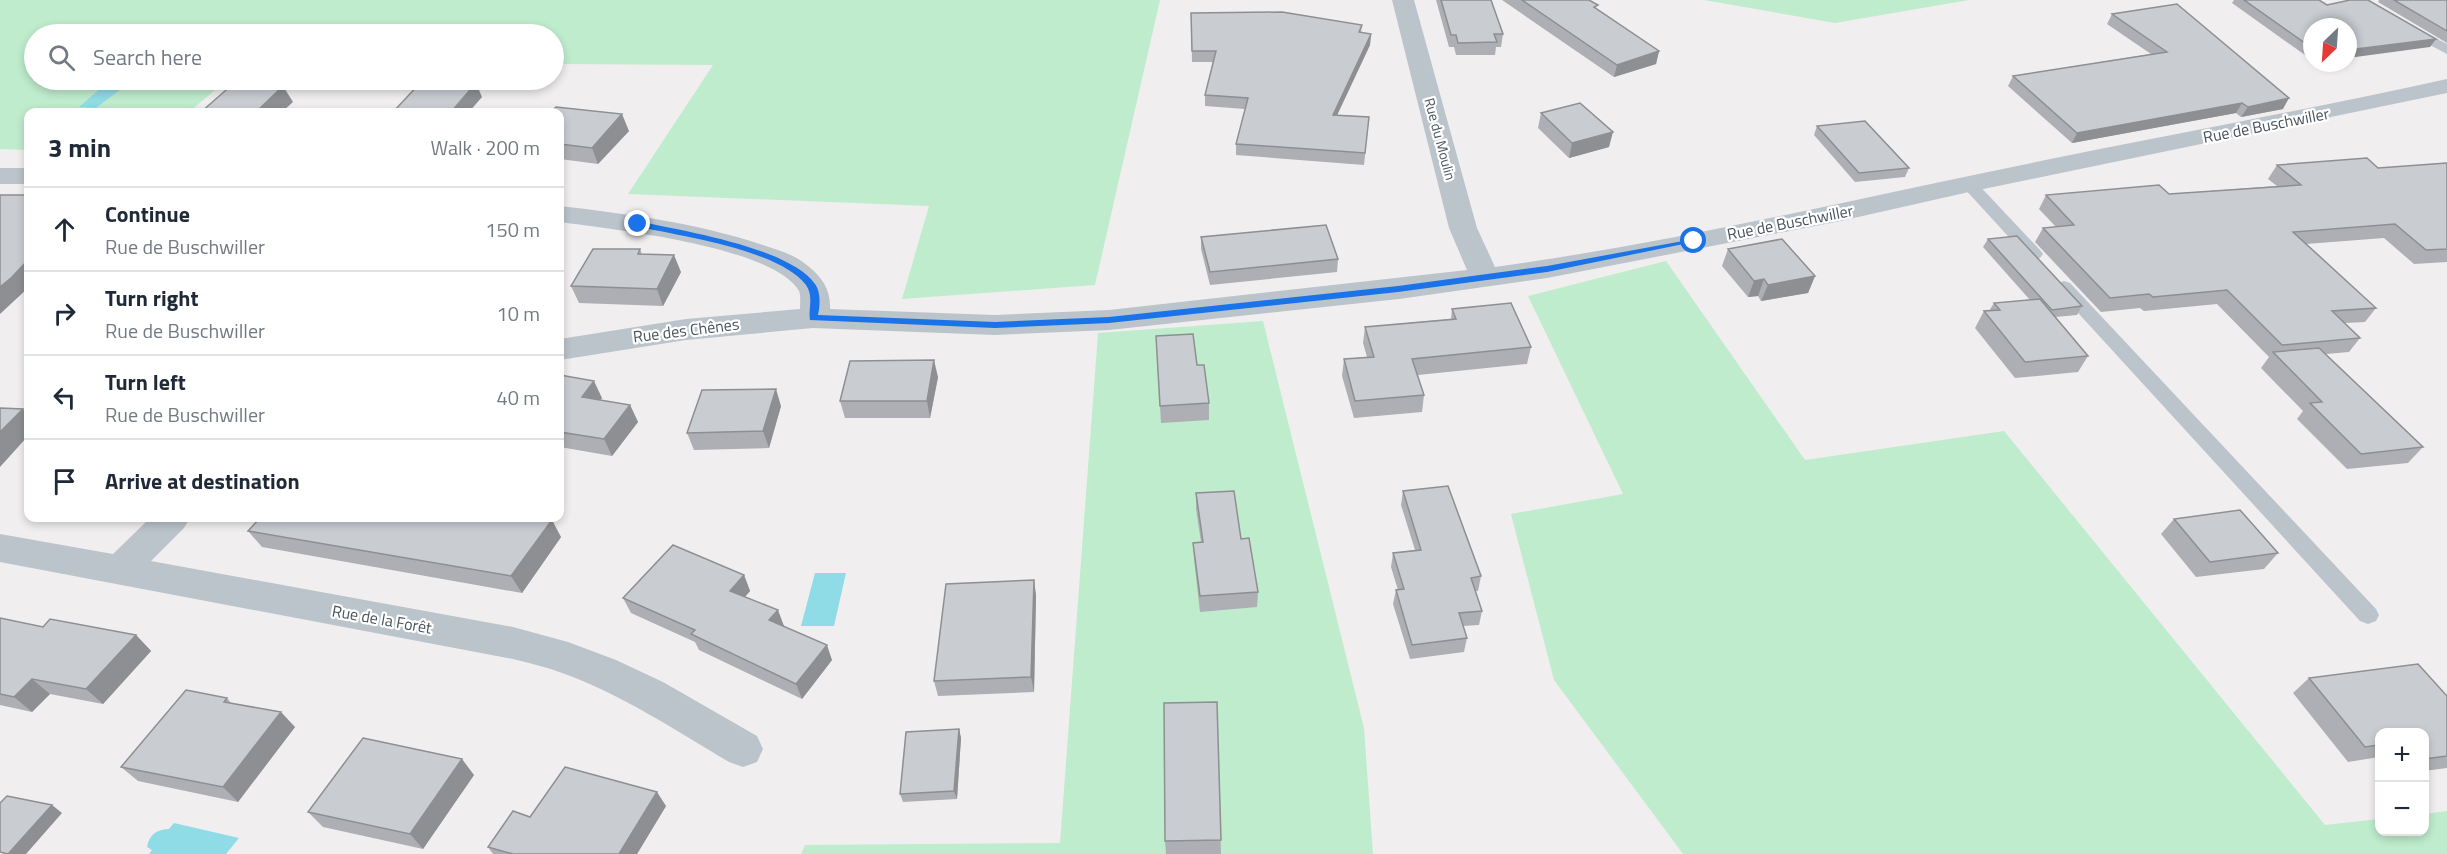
<!DOCTYPE html>
<html lang="en">
<head>
<meta charset="utf-8">
<style>
	:root { --surface:#fff; --page:#f2f2f3; --text:#1f2937; --muted:#747a83; --line:#e0e1e3 }
	body { margin:0; font-family:"Titillium Web",sans-serif; background:var(--page); color:var(--text) }
	.controls { position:absolute; right:18px; bottom:18px; display:grid; overflow:hidden; border-radius:12px; box-shadow:0 3px 9px #0003 }
	.controls button { width:54px; height:54px; display:grid; place-items:center; padding:0; border:0; border-bottom:2px solid var(--line); background:var(--surface); color:var(--text); font:30px sans-serif }
	.compass { position:absolute; left:2303px; top:18px; width:54px; height:54px; border-radius:50%; background:var(--surface); box-shadow:0 3px 9px #0003; rotate:205deg }
	.stop { position:absolute; width:18px; height:18px; margin:-14px; border:4px solid #1a73e8; border-radius:50%; background:#fff }
	.stop.end { background:#1a73e8; border-color:#fff; box-shadow:0 2px 6px #0008 }
	.list { margin:0; padding:0; list-style:none }
	h2 { display:flex; justify-content:space-between; align-items:center; height:78px; margin:0; padding:0 24px; font-size:26px }
	h2 small { font-size:20px; font-weight:400; color:var(--muted) }
	.list li { display:grid; grid-template-columns:39px 1fr auto; gap:18px; align-items:center; box-sizing:border-box; height:84px; padding:0 24px; border-top:2px solid var(--line) }
	.list b { display:block; font-size:22px; white-space:nowrap }
	.list p { margin:0; font-size:20px; white-space:nowrap; color:var(--muted) }
	.list em { font-size:20px; font-style:normal; color:var(--muted) }
	.icon { flex:none; width:33px; height:33px; fill:none; stroke:currentColor; stroke-width:2; stroke-linecap:round; stroke-linejoin:round }
	.map { position:relative; flex:none; width:2447px; height:854px; overflow:hidden }
	.search { position:absolute; background:var(--surface); box-shadow:0 3px 9px #0003; left:24px; top:24px; width:540px; height:66px; display:flex; align-items:center; gap:15px; box-sizing:border-box; padding:0 21px; border-radius:33px; color:var(--muted); font-size:22px }
	.panel { position:absolute; background:var(--surface); box-shadow:0 3px 9px #0003; left:24px; top:108px; width:540px; height:414px; border-radius:12px }
	.map>svg:first-child { display:block }
	.green { fill:#bfeccd }
	.water { fill:#8fdce7 }
	.lines { fill:none; stroke-linecap:round; stroke-linejoin:round }
	.lane { fill:#bbc4cb; fill-rule:evenodd }
	.street { fill:#bbc4cb; fill-rule:evenodd }
	.wall { fill:#adafb4 }
	.shaded-wall { fill:#8d8f92 }
	.building { fill:#c9ccd1; stroke:#8d8f92; stroke-width:1.5 }
	.route { fill:#1a73e8 }
	.labels { text-anchor:middle; stroke-width:4.5; stroke-linejoin:round; paint-order:stroke }
	.far-street-label { font-size:14px; fill:#48535b; stroke:#fff }
	.street-label { font-size:16px; fill:#48535b; stroke:#fff }
</style>
</head>
<body>
<div class="map">
<svg width="2447" height="854" viewBox="0 0 2447 854">
	<rect width="100%" height="100%" fill="#f1eeef"/>
	<g class="green">
		<path d="M0 0H1160L1095 285 902 299 929 206 628 194 713 65 554 64V34H34V80H227L189 112H28V150L0 149Z"/>
		<path d="M1704 0H1969L1835 23Z"/>
		<path d="M1666 261 1805 460 2004 431 2325 825 2379 819 2380 832H2424L2425 814 2447 811V854H1683L1554 680 1511 514 1623 494 1528 296Z"/>
		<path d="M1263 321 1364 728 1373 854H801L805 845 1060 843 1098 333Z"/>
	</g>
	<g class="water">
		<path d="M108 85 119 86 121 89 96 108 79 107 101 88Z"/>
		<path d="M815 573H846L834 626H801Z"/>
		<path d="M174 823 239 838 226 854H149L152 850 147 847C149 835 157 829 169 829Z"/>
	</g>
	<g class="lines">
		<g class="lane">
			<path d="M2410 25 2447 44V54L2405 32 2403 29 2405 26Z"/>
			<path d="M1969 179 1975 181 2040 250 2043 254 2040 258H2028L1963 187 1961 184 1963 181Z"/>
			<path d="M2064 281 2070 283 2376 609 2379 615 2376 621 2368 624 2360 621 2058 291 2055 287 2058 283Z"/>
		</g>
		<g class="street">
			<path d="M1392 0H1414L1477 228 1495 267C1654 245 1812 209 1969 176 2128 142 2288 114 2447 79V93L1969 192 1836 222 1547 278 1399 299 1109 330 995 335 813 328 686 340 560 360V339L686 319 800 309C800 303 801 296 799 291 774 246 609 229 560 222V206C628 214 697 223 763 245 778 250 796 255 808 266 822 277 831 290 830 309L995 315 1109 310 1467 270 1449 228Z"/>
			<rect x="0" y="168" width="28" height="16"/>
			<path d="M150 518H190L184 528 151 561 513 627 568 642 616 660 663 682 757 736 763 749 757 762 743 767 729 762C675 730 621 694 562 673 546 667 529 663 513 659L0 562V534L113 554Z"/>
		</g>
	</g>
	<g class="wall">
		<path d="M1436 0H1491L1503 34 1501 47H1496L1495 55H1456L1454 47H1449Z"/>
		<path d="M1502 0H1589L1597 9 1659 51 1656 64 1614 77Z"/>
		<path d="M2234 0H2319L2327 5 2436 39 2430 47 2312 27V60L2232 3Z"/>
		<path d="M2379 0H2447V43L2378 2Z"/>
		<path d="M1191 13 1362 25 1361 32 1371 34 1370 45 1337 115 1369 117 1364 165 1236 155V144L1245 109 1205 106V95L1213 62H1192Z"/>
		<path d="M2112 14 2283 109 2241 117 2236 113 2072 143 2008 86 2013 76 2151 54 2107 24Z"/>
		<path d="M560 112 629 131 598 164 560 159Z"/>
		<path d="M1541 113 1609 147 1569 158 1538 128Z"/>
		<path d="M1817 126 1909 168 1905 177 1855 182 1814 135Z"/>
		<path d="M2447 163V262L2414 264 2384 238 2306 244 2376 308 2365 322 2345 323 2360 338 2349 352 2326 354 2423 447 2408 463 2347 469 2297 419 2303 411 2261 368 2269 357 2217 304 2144 311 2140 308 2101 312 2035 242 2043 228 2056 227 2039 209 2046 195 2169 194 2277 186 2268 179 2277 165 2378 168Z"/>
		<path d="M1201 237 1338 259 1337 272 1210 285 1201 249Z"/>
		<path d="M1988 239 2082 306 2077 315 2055 317 2088 356 2078 372 2015 378 1975 328 1984 311H1989L1994 303 2030 300 1983 247Z"/>
		<path d="M640 249 642 254 681 272 663 306 579 303 571 286Z"/>
		<path d="M1728 249 1815 276 1808 293 1761 301 1758 296 1748 297 1722 266Z"/>
		<path d="M1452 309 1531 347 1527 364 1418 375 1424 395 1422 412 1354 418 1342 376 1344 359 1367 357 1363 343 1365 327 1451 319Z"/>
		<path d="M1156 336 1197 365 1209 403V420L1161 423Z"/>
		<path d="M560 375 602 398 600 400 630 405 638 422 612 456 560 447Z"/>
		<path d="M938 377 930 418H845L840 401Z"/>
		<path d="M781 406 769 448 694 450 687 433Z"/>
		<path d="M1403 491 1481 576 1478 591H1475L1482 611 1479 625 1463 626 1467 638 1464 652 1410 659 1393 604 1396 590H1398L1391 567 1393 553 1415 550 1401 505Z"/>
		<path d="M1196 493 1241 539 1258 592 1257 607 1200 612 1194 559 1193 543 1201 542 1196 509Z"/>
		<path d="M2174 519 2278 553 2264 569 2196 577 2161 534Z"/>
		<path d="M248 531 561 537 522 593 262 547Z"/>
		<path d="M744 575 750 591 745 597 784 626 832 660 802 699 699 650 695 642 631 613 623 598Z"/>
		<path d="M1034 580 1036 596 1034 692 938 696 934 681Z"/>
		<path d="M0 618 43 627 136 635 151 651 103 704 50 694 32 712 0 705Z"/>
		<path d="M2309 678 2447 696V768L2424 771V732H2379V757L2348 762 2293 693Z"/>
		<path d="M227 698 231 703 295 727 238 802 138 781 121 767Z"/>
		<path d="M1217 702 1221 854H1166L1165 841Z"/>
		<path d="M959 729 961 738 957 799 903 802 900 794Z"/>
		<path d="M474 775 423 849 323 827 308 812Z"/>
		<path d="M666 806 637 854H493L488 847 530 817Z"/>
	</g>
	<g class="shaded-wall">
		<path d="M1371 34 1370 45 1332 126 1333 115Z"/>
		<path d="M2436 39 2430 47 2348 58V50Z"/>
		<path d="M1659 51 1656 64 1614 77 1617 65Z"/>
		<path d="M476 83 482 97 469 112H451Z"/>
		<path d="M283 86 293 102 282 112H256Z"/>
		<path d="M2289 98 2283 109 2241 117 2248 107Z"/>
		<path d="M2242 103 2236 113 2072 143 2077 133Z"/>
		<path d="M622 114 629 131 598 164 592 148Z"/>
		<path d="M1613 132 1609 147 1569 158 1572 143Z"/>
		<path d="M674 255 681 272 663 306 657 289Z"/>
		<path d="M28 260V288L0 314V287Z"/>
		<path d="M1815 276 1808 293 1761 301 1768 285Z"/>
		<path d="M1764 279 1758 296 1748 297 1754 281Z"/>
		<path d="M934 360 938 377 930 418 927 401Z"/>
		<path d="M594 381 602 398 590 414 582 397Z"/>
		<path d="M776 389 781 406 769 448 763 431Z"/>
		<path d="M630 405 638 422 612 456 604 439Z"/>
		<path d="M23 409 28 415V436L0 467V432Z"/>
		<path d="M552 520 561 537 522 593 511 576Z"/>
		<path d="M744 575 750 591 737 606 730 591Z"/>
		<path d="M1034 580 1036 596 1034 692 1031 677Z"/>
		<path d="M778 610 784 626 776 636 769 620Z"/>
		<path d="M136 635 151 651 103 704 86 689Z"/>
		<path d="M827 645 832 660 802 699 796 684Z"/>
		<path d="M32 679 50 694 32 712 14 697Z"/>
		<path d="M281 712 295 727 238 802 223 787Z"/>
		<path d="M959 729 961 738 957 799 954 791Z"/>
		<path d="M462 759 474 775 423 849 410 834Z"/>
		<path d="M657 792 666 806 637 854H619Z"/>
		<path d="M52 805 62 813 26 854H8Z"/>
	</g>
	<g class="building">
		<path d="M1441 0H1491L1503 34H1494L1497 42 1458 43 1456 35H1451Z"/>
		<path d="M1522 0H1589L1598 5 1594 7 1659 51 1617 65Z"/>
		<path d="M2244 0H2319L2327 5 2350 0H2368L2436 39 2348 50V27H2312V48Z"/>
		<path d="M2394 0H2447V31Z"/>
		<path d="M2177 4 2289 98 2248 107 2242 103 2077 133 2013 76 2167 52 2112 14Z"/>
		<path d="M1282 12 1362 25 1359 32 1371 34 1333 115 1369 117 1365 153 1236 144 1248 98 1205 95 1216 51H1192L1191 13Z"/>
		<path d="M422 81 476 83 451 112H393Z"/>
		<path d="M233 84 283 86 256 112H201Z"/>
		<path d="M1580 103 1613 132 1572 143 1541 113Z"/>
		<path d="M556 107 622 114 592 148 560 144V112H550Z"/>
		<path d="M1865 121 1909 168 1859 173 1817 126Z"/>
		<path d="M2367 158 2378 168 2447 163V249L2426 250 2395 224 2293 232 2376 308 2332 311 2360 338 2282 345 2227 290 2153 297 2149 294 2110 298 2043 228 2074 225 2046 195 2159 185 2169 194 2301 185 2277 165Z"/>
		<path d="M0 195H28V260L11 278 0 287Z"/>
		<path d="M1326 225 1338 259 1210 272 1201 237Z"/>
		<path d="M2017 236 2082 306 2052 310 1988 239Z"/>
		<path d="M1782 239 1815 276 1768 285 1764 279 1754 281 1728 249Z"/>
		<path d="M593 249H640L638 254 674 255 657 289 571 286Z"/>
		<path d="M2040 299 2088 356 2025 362 1984 311 2000 310 1994 303Z"/>
		<path d="M1511 303 1531 347 1412 359 1424 395 1355 401 1344 359 1374 357 1365 327 1456 319 1452 309Z"/>
		<path d="M1193 334 1197 365H1204L1209 403 1160 406 1156 336Z"/>
		<path d="M2319 348 2423 447 2361 454 2310 403 2322 402 2273 352Z"/>
		<path d="M934 360 927 401H840L850 361Z"/>
		<path d="M560 375 594 381 582 397 630 405 604 439 560 432Z"/>
		<path d="M776 389 763 431 687 433 702 390Z"/>
		<path d="M0 408 23 409 0 432Z"/>
		<path d="M1448 486 1481 576 1471 578 1482 611 1459 613 1467 638 1412 645 1396 590 1404 589 1393 553 1421 550 1403 491Z"/>
		<path d="M1234 491 1241 539 1249 538 1258 592 1200 596 1193 543 1203 542 1196 493Z"/>
		<path d="M2240 510 2278 553 2210 562 2174 519Z"/>
		<path d="M260 518H537L552 520 511 576 248 531Z"/>
		<path d="M673 545 744 575 730 591 778 610 769 620 827 645 796 684 691 634 695 630 623 598Z"/>
		<path d="M1034 580 1031 677 934 681 946 584Z"/>
		<path d="M0 618 43 627 50 619 136 635 86 689 32 679 14 697 0 694Z"/>
		<path d="M2418 664 2447 696V756L2424 759V732H2379V745L2365 747 2309 678Z"/>
		<path d="M186 690 227 698 224 702 281 712 223 787 121 767Z"/>
		<path d="M1217 702 1221 840 1165 841 1164 703Z"/>
		<path d="M959 729 954 791 900 794 906 732Z"/>
		<path d="M363 738 462 759 410 834 308 812Z"/>
		<path d="M565 767 657 792 619 854H513L488 847 513 811 530 817Z"/>
		<path d="M7 796 52 805 8 854 0 852V803Z"/>
	</g>
	<path class="route" d="M638 221C681 231 789 247 815 284 821 292 820 306 818 315L995 322 1109 317 1398 286 1547 266 1694 239 1698 241 1547 272 1398 292 1109 323 995 328 810 320C808 310 814 296 806 285 778 249 679 236 635 226L633 224Z"/>
	<g class="labels">
		<g class="far-street-label">
			<text transform="translate(1440 139) rotate(75)" y="5">Rue du Moulin</text>
		</g>
		<g class="street-label">
			<text transform="translate(2266 125) rotate(-11)" y="6">Rue de Buschwiller</text>
			<text transform="translate(1790 222) rotate(-11)" y="6">Rue de Buschwiller</text>
			<text transform="translate(686 330) rotate(-7)" y="6">Rue des Chênes</text>
			<text transform="translate(382 619) rotate(10)" y="6">Rue de la Forêt</text>
		</g>
	</g>
</svg>
<div class="controls">
<button>+</button>
<button>−</button>
</div>
<svg class="compass" viewBox="-18 -18 36 36"><path d="M0-13l5 13h-10z" fill="#e53935"/><path d="M0 13l5-13h-10z" fill="#747a83"/></svg>
<div class="stop" style="left:1694px;top:241px"></div>
<div class="stop end" style="left:638px;top:224px"></div>
<div class="search"><svg class="icon" aria-label="search" viewBox="0 0 24 24"><circle cx="10" cy="10" r="6"/><path d="M15 15l6 6"/></svg>Search here</div>
<section class="panel">
<h2>3 min<small>Walk · 200 m</small></h2>
<ul class="list">
<li><svg class="icon" aria-label="ahead" viewBox="0 0 24 24"><path d="M12 20V5M6 11l6-6 6 6"/></svg><div><b>Continue</b><p>Rue de Buschwiller</p></div><em>150 m</em></li>
<li><svg class="icon" aria-label="right" viewBox="0 0 24 24"><path d="M7 20v-9h11M14 6l5 5-5 5"/></svg><div><b>Turn right</b><p>Rue de Buschwiller</p></div><em>10 m</em></li>
<li><svg class="icon" aria-label="left" viewBox="0 0 24 24"><path d="M17 20v-9H6M10 6l-5 5 5 5"/></svg><div><b>Turn left</b><p>Rue de Buschwiller</p></div><em>40 m</em></li>
<li><svg class="icon" aria-label="arrive" viewBox="0 0 24 24"><path d="M6 21V4h12l-3 4 3 4H6"/></svg><div><b>Arrive at destination</b></div></li>
</ul>
</section>
</div>
</body>
</html>
